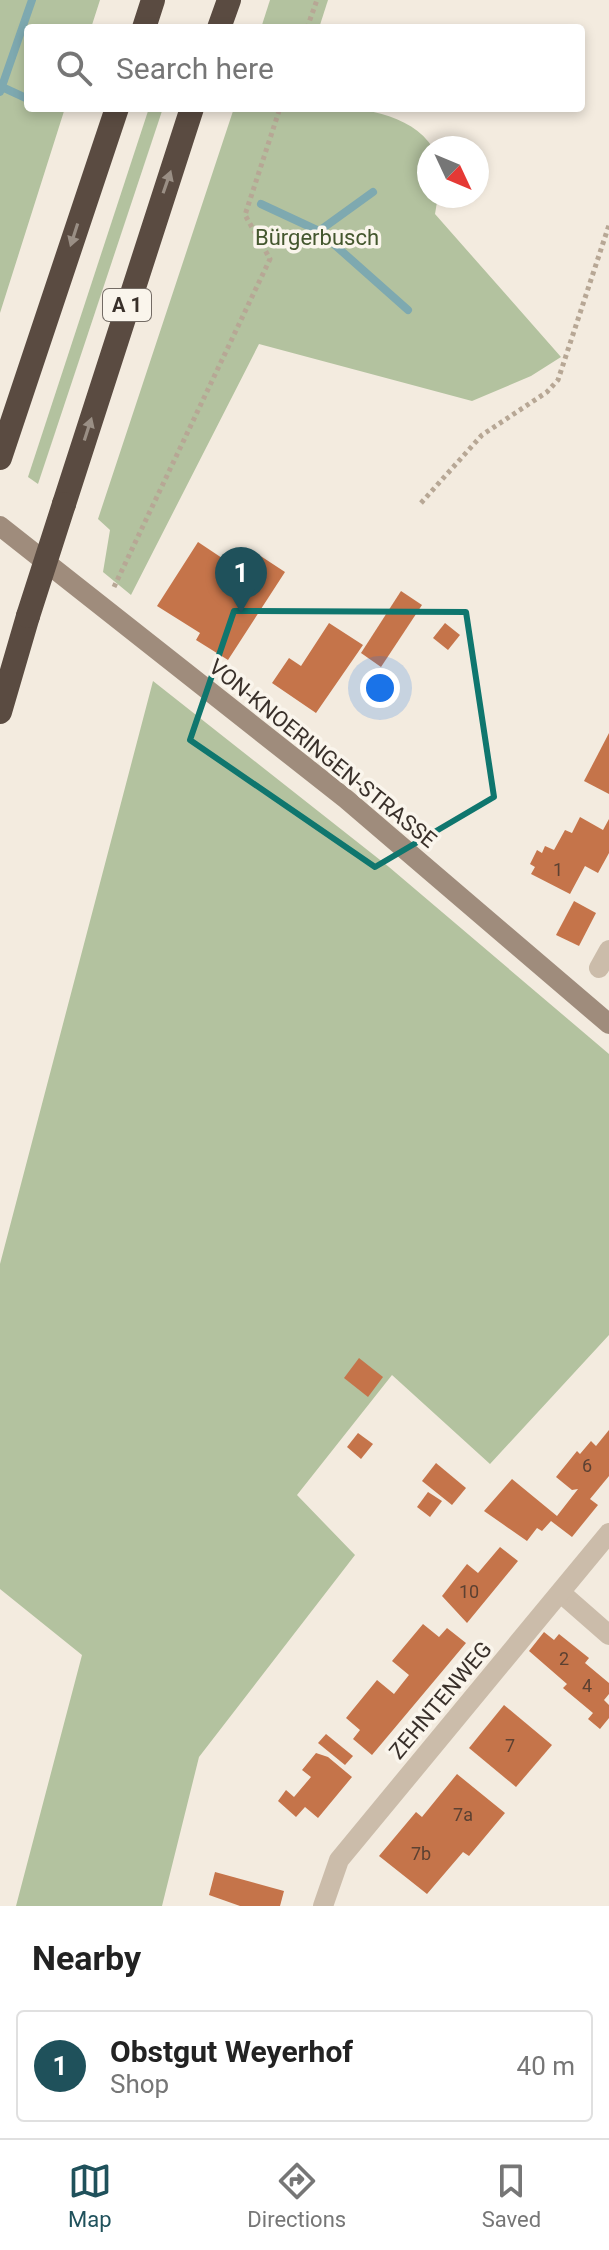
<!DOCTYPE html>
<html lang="en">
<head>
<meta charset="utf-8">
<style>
	:root { --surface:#fff; --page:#f6f6f6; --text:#222; --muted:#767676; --line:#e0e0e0; --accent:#1f515b }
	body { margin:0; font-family:Roboto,sans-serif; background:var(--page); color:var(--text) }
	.compass { position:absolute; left:417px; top:136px; width:72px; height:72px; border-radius:50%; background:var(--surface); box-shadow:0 4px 12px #0003; rotate:134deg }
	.you { position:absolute; left:380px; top:688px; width:28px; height:28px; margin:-20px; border:6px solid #fff; border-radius:50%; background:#1a73e8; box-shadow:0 0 0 12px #1a73e833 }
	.badge { display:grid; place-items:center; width:52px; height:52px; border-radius:50%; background:var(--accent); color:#fff; font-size:26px; font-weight:700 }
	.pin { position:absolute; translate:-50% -66px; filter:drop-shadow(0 2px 4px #0008) }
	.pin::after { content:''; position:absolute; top:42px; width:28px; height:24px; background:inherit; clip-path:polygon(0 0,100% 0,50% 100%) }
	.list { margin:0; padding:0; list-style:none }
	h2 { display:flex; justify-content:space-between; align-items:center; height:104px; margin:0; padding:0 32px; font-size:34px }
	h2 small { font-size:26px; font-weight:400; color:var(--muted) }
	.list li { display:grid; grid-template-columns:52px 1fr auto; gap:24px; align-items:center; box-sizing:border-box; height:112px; margin:0 16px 16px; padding:0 16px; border:2px solid var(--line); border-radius:8px }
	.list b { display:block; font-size:30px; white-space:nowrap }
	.list p { margin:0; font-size:26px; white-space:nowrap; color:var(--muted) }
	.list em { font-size:26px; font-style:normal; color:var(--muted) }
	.icon { flex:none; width:44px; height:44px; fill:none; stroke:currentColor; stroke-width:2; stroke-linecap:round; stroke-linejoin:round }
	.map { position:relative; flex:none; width:609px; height:1906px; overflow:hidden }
	.search { position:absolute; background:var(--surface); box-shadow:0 4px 12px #0003; left:24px; right:24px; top:24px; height:88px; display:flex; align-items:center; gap:20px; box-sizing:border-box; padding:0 28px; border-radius:8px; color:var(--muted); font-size:30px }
	.sheet { height:232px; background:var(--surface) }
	nav { display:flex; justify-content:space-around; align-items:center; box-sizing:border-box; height:112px; border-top:2px solid var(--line); background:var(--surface); font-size:22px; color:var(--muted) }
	nav a { display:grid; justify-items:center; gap:4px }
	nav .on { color:var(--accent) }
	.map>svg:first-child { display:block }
	.green { fill:#b3c29f }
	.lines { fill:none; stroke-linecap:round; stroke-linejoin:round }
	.stream { stroke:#7ea9b0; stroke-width:8 }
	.building { fill:#c5744a }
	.path { stroke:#b7a795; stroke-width:5; stroke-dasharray:4 4; stroke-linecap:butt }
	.minor { stroke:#cbbcaa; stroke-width:20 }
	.secondary { stroke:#9f8c7c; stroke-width:20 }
	.motorway { stroke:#5a4b41; stroke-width:24 }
	.motorway-bridge { stroke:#5a4b41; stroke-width:24 }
	.oneway { fill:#9a8f85 }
	.marked { fill:none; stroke:#0f766e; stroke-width:6; stroke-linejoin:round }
	.labels { text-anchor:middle; stroke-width:7; stroke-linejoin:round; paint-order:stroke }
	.number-label { font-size:18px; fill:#5c4132 }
	.shield { fill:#faf5ec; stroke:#736b64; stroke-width:2 }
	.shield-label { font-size:20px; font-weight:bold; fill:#39302a }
	.park-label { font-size:22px; fill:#44572e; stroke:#faf5ec }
	.street-label { font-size:22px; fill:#39302a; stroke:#faf5ec }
</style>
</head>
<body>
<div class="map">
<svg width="609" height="1906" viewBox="0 0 609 1906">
	<rect width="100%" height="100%" fill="#f3ebdf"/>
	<g class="green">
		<path d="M0 0H100L91 28H28V108H65L0 313Z"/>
		<path d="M270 0H328L319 28H261Z"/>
		<path d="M149 108H163L38 484 28 477Z"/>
		<path d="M234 108C291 108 399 93 433 148H429V196H438L435 214 561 357 531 376 472 401 259 344 131 595 103 572 110 530 98 519Z"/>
		<path d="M153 681 389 867 609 1054V1335L490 1464 392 1375 297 1495 355 1555 199 1757 162 1906H16L82 1655 0 1589V1264Z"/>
	</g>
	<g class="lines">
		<g class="stream">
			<path d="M2 87 28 99"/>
			<path d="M0 92 32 0"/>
			<path d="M261 204 319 231 408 310"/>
			<path d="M319 231 373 192"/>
		</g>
	</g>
	<g class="building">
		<path d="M198 542 243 572 256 553 285 572 228 660 196 640 200 633 157 606Z"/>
		<path d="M401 591 422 605 381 667 361 653Z"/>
		<path d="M329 623 363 645 316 713 272 683 289 658 301 666Z"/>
		<path d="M445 623 460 635 448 650 433 638Z"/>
		<path d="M609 733V794L584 781Z"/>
		<path d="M580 817 603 830 609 819V853L598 873 585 866 570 894 531 874 535 867 530 864 537 850 542 853 545 846 554 850 565 830 572 833Z"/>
		<path d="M574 901 596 913 579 946 556 935Z"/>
		<path d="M359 1358 383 1377 368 1397 344 1378Z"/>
		<path d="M609 1430V1476L590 1499 598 1505 572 1537 551 1521 542 1531 537 1528 527 1541 484 1511 512 1479 557 1516 578 1489 572 1490 556 1477 577 1451 580 1454 591 1441 596 1446Z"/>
		<path d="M358 1433 373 1444 361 1459 347 1447Z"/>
		<path d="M436 1463 466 1488 452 1505 422 1481Z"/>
		<path d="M428 1492 442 1501 430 1517 417 1507Z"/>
		<path d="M500 1547 518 1561 467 1623 442 1596 467 1564 478 1573Z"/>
		<path d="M423 1624 439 1637 447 1628 466 1643 372 1755 353 1739 360 1730 346 1718 377 1680 394 1694 401 1685 409 1675 392 1661Z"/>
		<path d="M544 1632 554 1640 559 1634 589 1658 585 1663 609 1683V1694L604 1700 609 1705V1718L600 1729 588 1719 593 1713 563 1688 567 1684 529 1651Z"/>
		<path d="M504 1705 552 1745 516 1787 469 1748Z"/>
		<path d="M326 1734 353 1756 345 1765 318 1743Z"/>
		<path d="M316 1753 328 1757 352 1777 318 1818 305 1807 296 1817 278 1801 286 1790 294 1797 311 1777 302 1770Z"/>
		<path d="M457 1774 505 1813 469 1856 463 1852 427 1894 379 1856 416 1812 422 1817Z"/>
		<path d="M215 1872 284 1891 280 1906H240L209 1895Z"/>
	</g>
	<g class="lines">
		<g class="path">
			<path d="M307 28 317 0"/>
			<path d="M421 503 482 435 547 392 558 380 609 225"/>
			<path d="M114 587 270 259 245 215 280 108"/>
		</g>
		<g class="minor">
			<path d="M599 968 609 950"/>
			<path d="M561 1593 609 1635"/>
			<path d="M323 1906 339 1860 609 1533"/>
		</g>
		<path class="secondary" d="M0 526 346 799 609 1024"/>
		<g class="motorway">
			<path d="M144 28 153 0"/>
			<path d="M219 28 229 0"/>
			<path d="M0 458 117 108"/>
			<path d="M64 504 192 108"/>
			<path d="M0 712 28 616"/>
		</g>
		<path class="motorway-bridge" d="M28 616 64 504"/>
	</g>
	<defs><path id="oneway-solid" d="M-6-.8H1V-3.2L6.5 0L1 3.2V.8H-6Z" transform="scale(2)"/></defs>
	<g class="oneway">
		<use href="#oneway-solid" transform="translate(167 182) rotate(-71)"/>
		<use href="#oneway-solid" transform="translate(74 235) rotate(108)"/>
		<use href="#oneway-solid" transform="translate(88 429) rotate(-72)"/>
	</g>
	<path class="marked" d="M234 611 466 612 494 797 375 867 190 740Z"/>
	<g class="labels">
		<g class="number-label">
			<text x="558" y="876">1</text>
			<text x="587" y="1472">6</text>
			<text x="469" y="1598">10</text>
			<text x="564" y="1665">2</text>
			<text x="587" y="1692">4</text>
			<text x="510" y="1752">7</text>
			<text x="463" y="1821">7a</text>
			<text x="421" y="1860">7b</text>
		</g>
		<rect class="shield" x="103" y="289" width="48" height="32" rx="6"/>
		<g class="shield-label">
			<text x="127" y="312">A 1</text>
		</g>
		<g class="park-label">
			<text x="317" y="245">Bürgerbusch</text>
		</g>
		<g class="street-label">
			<text transform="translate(323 753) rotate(39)" y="8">VON-KNOERINGEN-STRASSE</text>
			<text transform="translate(440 1700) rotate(-50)" y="8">ZEHNTENWEG</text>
		</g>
	</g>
</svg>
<svg class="compass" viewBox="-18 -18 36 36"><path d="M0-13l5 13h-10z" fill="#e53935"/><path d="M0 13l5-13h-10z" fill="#767676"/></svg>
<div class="you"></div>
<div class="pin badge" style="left:241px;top:613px">1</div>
<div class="search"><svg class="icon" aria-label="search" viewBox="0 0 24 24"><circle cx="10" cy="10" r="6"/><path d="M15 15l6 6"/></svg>Search here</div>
</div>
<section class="sheet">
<h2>Nearby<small></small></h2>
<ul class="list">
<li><span class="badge">1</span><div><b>Obstgut Weyerhof</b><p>Shop</p></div><em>40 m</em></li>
</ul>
</section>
<nav>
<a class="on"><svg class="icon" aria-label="map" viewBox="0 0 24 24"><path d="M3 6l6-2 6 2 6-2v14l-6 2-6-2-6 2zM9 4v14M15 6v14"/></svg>Map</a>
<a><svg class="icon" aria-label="directions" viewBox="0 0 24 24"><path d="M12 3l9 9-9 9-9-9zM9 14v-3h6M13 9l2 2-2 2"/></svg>Directions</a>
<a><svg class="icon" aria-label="saved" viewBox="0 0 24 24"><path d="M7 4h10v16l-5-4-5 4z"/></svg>Saved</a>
</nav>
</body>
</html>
